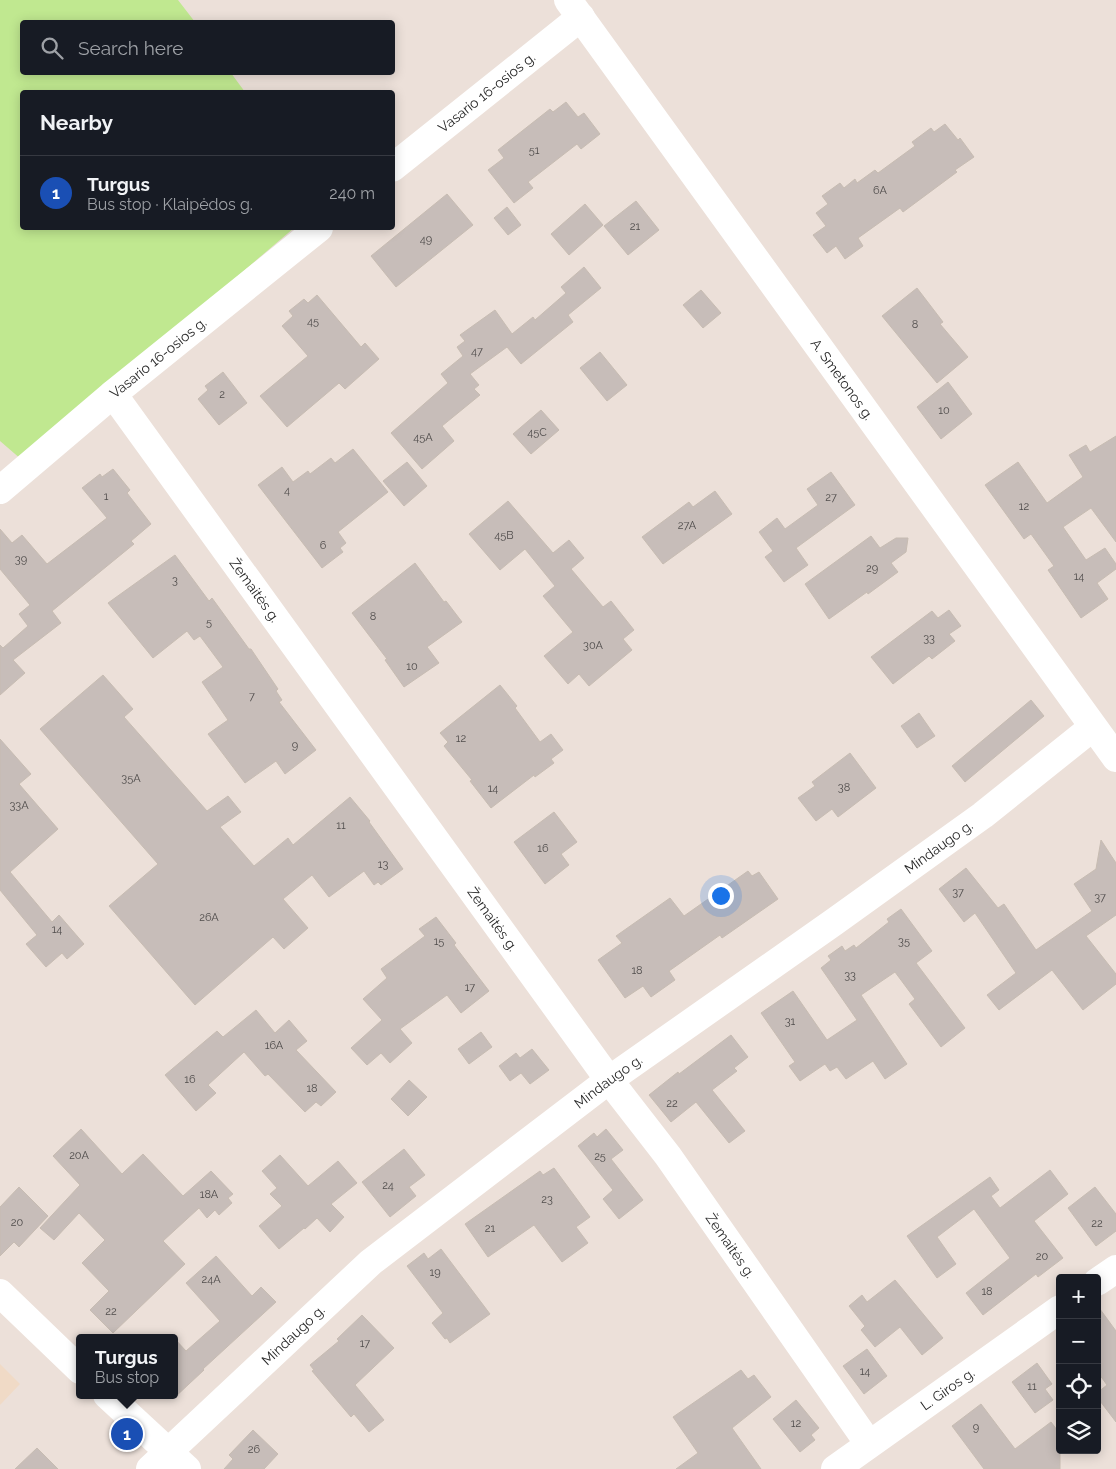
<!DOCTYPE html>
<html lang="en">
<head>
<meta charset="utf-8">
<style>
	:root { --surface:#171b24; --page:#20242c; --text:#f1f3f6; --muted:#9ea1a6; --line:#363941; --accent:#0f766e }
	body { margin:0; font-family:Raleway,sans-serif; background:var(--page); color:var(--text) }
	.controls { position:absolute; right:15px; bottom:15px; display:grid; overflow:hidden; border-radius:5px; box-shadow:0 2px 12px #0003 }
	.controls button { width:45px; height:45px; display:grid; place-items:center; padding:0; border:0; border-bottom:1px solid var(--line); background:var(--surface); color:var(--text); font:25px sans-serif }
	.you { position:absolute; left:720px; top:895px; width:18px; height:18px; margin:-12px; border:4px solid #fff; border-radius:50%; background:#1a73e8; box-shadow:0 0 0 8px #1a73e833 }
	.badge { display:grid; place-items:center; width:32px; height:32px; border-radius:50%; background:var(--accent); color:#fff; font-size:16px; font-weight:700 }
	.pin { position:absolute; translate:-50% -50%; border:2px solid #fff; box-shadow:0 1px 5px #0006 }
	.popup { position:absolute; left:76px; top:1334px; width:102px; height:65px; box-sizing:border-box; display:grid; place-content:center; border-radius:5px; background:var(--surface); filter:drop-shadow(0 1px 4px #0005); font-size:16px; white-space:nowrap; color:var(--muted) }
	.popup b { font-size:19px; color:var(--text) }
	.popup::after { content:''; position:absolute; left:50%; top:100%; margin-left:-10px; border:10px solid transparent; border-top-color:var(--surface) }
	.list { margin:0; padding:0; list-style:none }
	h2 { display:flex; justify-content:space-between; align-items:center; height:65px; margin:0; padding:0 20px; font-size:21px }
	h2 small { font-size:16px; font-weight:400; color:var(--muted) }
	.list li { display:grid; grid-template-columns:32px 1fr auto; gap:15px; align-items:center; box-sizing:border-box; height:75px; padding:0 20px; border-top:1px solid var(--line) }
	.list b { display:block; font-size:19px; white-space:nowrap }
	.list p { margin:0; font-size:16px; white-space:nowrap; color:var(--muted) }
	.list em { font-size:16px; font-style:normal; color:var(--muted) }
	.icon { flex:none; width:28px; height:28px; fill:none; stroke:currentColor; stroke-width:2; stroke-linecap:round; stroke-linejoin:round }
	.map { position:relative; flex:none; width:1116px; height:1469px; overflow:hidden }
	.search { position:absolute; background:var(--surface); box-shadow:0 2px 12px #0003; left:20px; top:20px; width:375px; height:55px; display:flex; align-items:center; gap:12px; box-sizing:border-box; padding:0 18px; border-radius:5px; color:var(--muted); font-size:19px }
	.panel { position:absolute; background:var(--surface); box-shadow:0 2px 12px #0003; left:20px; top:90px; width:375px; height:140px; border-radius:5px }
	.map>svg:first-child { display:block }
	.education { fill:#f0dac6 }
	.green { fill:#c0e890 }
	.building { fill:#c7bdb9; stroke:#c7bcb2 }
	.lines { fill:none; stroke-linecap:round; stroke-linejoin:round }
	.minor { stroke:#fff; stroke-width:28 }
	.labels { text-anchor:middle; stroke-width:4; stroke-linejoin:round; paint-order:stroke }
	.number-label { font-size:11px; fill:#504d4c }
	.street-label { font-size:14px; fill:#282828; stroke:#fff }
</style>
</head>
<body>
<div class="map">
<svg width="1116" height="1469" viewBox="0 0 1116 1469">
	<rect width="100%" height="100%" fill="#ece0d9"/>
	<path class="education" d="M0 1364 20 1384 0 1405Z"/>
	<path class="green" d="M0 0H178L195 22H22V72L231 73 245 92H22V228H294L22 460 0 441Z"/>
	<g class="building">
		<path d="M566 102 578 117 584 113 600 134 581 149 577 144 528 182 533 188 514 203 488 170 504 158 498 150 550 109 553 112Z"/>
		<path d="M945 124 958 140 960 138 974 157 955 170 957 172 903 212 900 208 858 238 863 246 845 259 836 246 827 253 813 235 826 226 816 213 828 204 822 196 840 183 844 188 855 179 857 183 875 170 878 173 915 146 912 142 931 128 934 132Z"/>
		<path d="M447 194 473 225 396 287 371 256Z"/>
		<path d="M636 201 659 230 628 255 604 226Z"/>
		<path d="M585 204 603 225 569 255 551 234Z"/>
		<path d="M507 207 521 225 508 235 494 218Z"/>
		<path d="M584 267 601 288 568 315 573 322 521 364 507 347 470 374 479 385 474 389 480 395 442 426 454 441 422 469 391 433 448 383 441 374 463 356 457 347 465 341 460 335 495 310 512 334 533 317 535 320 566 293 561 287Z"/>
		<path d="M917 288 943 322 940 324 968 357 937 383 882 316Z"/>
		<path d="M701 290 721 313 703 328 683 305Z"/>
		<path d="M317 295 361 347 365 343 379 359 345 389 339 383 287 427 260 396 308 356 282 326 293 316 289 311 304 299 308 303Z"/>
		<path d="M600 352 627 385 607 401 580 368Z"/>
		<path d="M223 372 247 403 219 425 198 399 208 390 205 386Z"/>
		<path d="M948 382 972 414 941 439 917 407Z"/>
		<path d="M541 410 559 430 531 454 513 434Z"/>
		<path d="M1116 436V542L1091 508 1063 527 1086 560 1105 548 1116 564V569L1097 583 1108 599 1081 618 1048 570 1054 566 1031 534 1024 539 985 485 1018 462 1047 503 1083 477 1069 455 1086 445 1090 452Z"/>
		<path d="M353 449 388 492 338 532 346 543 340 548 343 552 322 568 258 485 282 467 293 482 308 471 310 474 331 458 335 463Z"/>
		<path d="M407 462 427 486 404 506 383 481Z"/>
		<path d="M113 469 130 490 127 493 151 524 131 541 134 544 52 611 61 623 13 660 25 673 0 695V645L3 648 28 626 19 614 30 605 0 569V529L12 543 22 535 47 564 107 518 82 488 100 474 102 477Z"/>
		<path d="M831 472 855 505 796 548 808 565 784 582 765 557 773 551 759 532 777 518 785 529 818 505 807 489Z"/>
		<path d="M715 491 732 514 663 564 642 537 689 502 693 507Z"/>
		<path d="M508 501 553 553 569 540 584 558 571 569 603 607 611 601 634 630 623 639 632 650 589 686 579 674 568 684 544 656 573 632 543 596 555 586 525 549 500 570 469 534Z"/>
		<path d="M871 536 880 548 896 538H908L906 552 891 563 898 572 868 594 867 592 829 619 805 584Z"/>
		<path d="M175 555 209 601 212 598 249 649H251L278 689 276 691 282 700 279 702 316 750 285 774 276 761 245 783 208 734 228 720 202 682 223 667 200 636 194 640 187 631 153 658 108 603Z"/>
		<path d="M415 563 444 602 446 601 462 622 427 647 439 663 404 687 385 660 387 659 352 613Z"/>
		<path d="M949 610 961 626 949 634 955 641 932 659 929 656 893 684 871 657 932 611 938 618Z"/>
		<path d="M103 675 133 709 124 717 207 811 228 796 241 812 220 827 254 866 288 838 293 845 350 797 370 821 369 822 403 869 381 885 378 882 374 885 364 871 329 897 312 875 283 899 308 928 284 949 273 937 195 1005 109 906 158 864 40 729Z"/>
		<path d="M500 685 517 706 515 708 540 742 551 734 563 750 551 759 554 763 535 777 534 775 491 808 470 781 472 780 444 746 448 742 440 733Z"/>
		<path d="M1031 700 1044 716 965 782 952 766Z"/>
		<path d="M919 713 935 736 917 748 901 726Z"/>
		<path d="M0 739 31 774 19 784 58 829 10 872 52 922 59 915 84 944 67 959 62 953 46 967 26 944 37 935 0 890Z"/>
		<path d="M850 753 876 788 838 817 832 809 816 821 798 798 815 786 812 782Z"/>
		<path d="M554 812 577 842 561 854 569 865 545 884 514 842Z"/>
		<path d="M1101 840 1116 863V915L1086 936 1116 974V984L1083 1010 1052 970 999 1010 987 995 1016 973 975 913 964 922 939 889 966 868 998 908 1004 904 1036 950 1092 911 1074 884 1096 869Z"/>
		<path d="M748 871 752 876 759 872 778 899 722 938 720 935 669 971 675 980 651 997 643 986 625 998 598 960 622 943 616 936 670 898 684 916Z"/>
		<path d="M901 909 932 951 916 963 965 1028 941 1047 909 1004 915 999 895 972 861 995 907 1064 885 1079 873 1061 846 1079 837 1067 830 1071 825 1064 800 1081 789 1066 795 1062 761 1013 793 991 827 1040 857 1020 821 968 831 960 828 956 842 946 845 951 854 945 856 948 889 922 887 919Z"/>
		<path d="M436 917 456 943 454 945 489 991 461 1013 447 995 400 1029 412 1043 390 1063 381 1053 367 1065 351 1048 382 1020 363 999 387 978 381 969 425 936 419 929Z"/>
		<path d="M256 1010 275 1033 289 1020 307 1041 296 1050 336 1092 321 1106 316 1102 305 1112 268 1074 265 1076 244 1052 208 1085 216 1093 196 1111 165 1075 217 1031 223 1037Z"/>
		<path d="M481 1032 492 1047 469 1064 458 1049Z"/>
		<path d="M731 1035 748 1057 734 1068 737 1071 712 1090 745 1131 729 1143 696 1102 671 1122 649 1095 678 1072 679 1074Z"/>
		<path d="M532 1049 549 1070 530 1084 521 1073 510 1081 499 1066 516 1053 520 1058Z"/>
		<path d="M409 1080 427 1097 408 1116 391 1099Z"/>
		<path d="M81 1129 122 1174 143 1154 183 1196 211 1171 233 1194 228 1198 232 1203 219 1215 215 1210 207 1218 199 1208 163 1241 185 1264 113 1333 90 1310 109 1291 82 1263 105 1240 79 1213 54 1240 40 1228 80 1185 53 1156Z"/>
		<path d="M606 1129 623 1150 611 1159 643 1200 619 1219 603 1199 613 1190 578 1146 594 1133 597 1137Z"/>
		<path d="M404 1149 425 1175 409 1187 416 1196 390 1217 362 1182Z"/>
		<path d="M280 1155 308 1186 338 1161 357 1183 331 1204 344 1217 330 1232 317 1218 305 1229 304 1228 279 1249 259 1226 282 1206 270 1194 277 1188 262 1171Z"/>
		<path d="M554 1168 590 1217 576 1227 588 1243 562 1262 534 1225 488 1257 465 1224 540 1171 543 1175Z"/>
		<path d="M1050 1170 1068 1194 1034 1221 1063 1258 1038 1277 1036 1274 983 1315 966 1293 1010 1258 974 1209 937 1237 956 1264 937 1278 907 1236 990 1177 999 1190 991 1196 1000 1208Z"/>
		<path d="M19 1187 48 1216 19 1247 14 1242 0 1256V1207Z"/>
		<path d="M1095 1187 1116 1214V1231L1096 1246 1068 1208Z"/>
		<path d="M441 1249 490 1314 450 1343 447 1338 445 1339 432 1323 443 1313 407 1266 424 1253 428 1259Z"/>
		<path d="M216 1256 252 1296 261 1287 276 1302 203 1369 204 1370 174 1398V1338L186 1351 220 1321 186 1283Z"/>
		<path d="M895 1280 943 1338 922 1355 900 1327 875 1347 861 1330 865 1326 849 1306 862 1295 867 1302Z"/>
		<path d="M1097 1305 1116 1331V1422L1097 1397V1393L1107 1385 1097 1371Z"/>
		<path d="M362 1315 394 1348 355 1385 384 1420 369 1432 354 1414 351 1417 312 1371 314 1370 310 1365 339 1341 337 1339Z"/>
		<path d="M867 1349 887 1376 864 1394 843 1366Z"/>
		<path d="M1037 1363 1052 1384 1045 1389 1053 1400 1035 1413 1012 1382Z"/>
		<path d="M741 1370 748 1379 754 1375 771 1397 732 1428 761 1469H676L698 1453 673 1417Z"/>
		<path d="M796 1400 819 1428 811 1435 815 1440 800 1452 773 1419Z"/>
		<path d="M981 1404 1015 1449 1051 1422 1060 1434V1469H984L952 1426Z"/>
		<path d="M253 1430 278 1454 264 1469H224L233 1459 229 1455Z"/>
		<path d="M37 1448 58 1469H15Z"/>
	</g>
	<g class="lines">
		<g class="minor">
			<path id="s1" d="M568 0 1116 758"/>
			<path id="s2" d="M392 168 581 17"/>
			<path id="s3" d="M113 394 609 1080 668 1156 869 1444"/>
			<path id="s4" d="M0 490 113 394 319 228"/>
			<path d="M1097 1282 1116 1269"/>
			<path d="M0 1293 80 1370"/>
			<path d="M107 1395 187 1469"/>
			<path id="s5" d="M150 1469 371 1262 609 1080 834 922 983 815 1093 727"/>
			<path id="s6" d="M835 1469 1060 1309"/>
		</g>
	</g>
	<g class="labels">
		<g class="number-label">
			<text x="534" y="154">51</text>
			<text x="880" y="194">6A</text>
			<text x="635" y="230">21</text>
			<text x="426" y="243">49</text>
			<text x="313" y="325">45</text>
			<text x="915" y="328">8</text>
			<text x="477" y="355">47</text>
			<text x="222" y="398">2</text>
			<text x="944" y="414">10</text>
			<text x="537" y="436">45C</text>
			<text x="423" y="441">45A</text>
			<text x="287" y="494">4</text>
			<text x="106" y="500">1</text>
			<text x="831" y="501">27</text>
			<text x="1024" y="510">12</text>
			<text x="687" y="529">27A</text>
			<text x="504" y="539">45B</text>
			<text x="323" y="549">6</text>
			<text x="21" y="563">39</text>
			<text x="872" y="572">29</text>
			<text x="1079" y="580">14</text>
			<text x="175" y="584">3</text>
			<text x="373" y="620">8</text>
			<text x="209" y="626">5</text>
			<text x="929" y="642">33</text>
			<text x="593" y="649">30A</text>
			<text x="412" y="670">10</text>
			<text x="252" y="700">7</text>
			<text x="461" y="742">12</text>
			<text x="295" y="749">9</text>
			<text x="131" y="782">35A</text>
			<text x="844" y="791">38</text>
			<text x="493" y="792">14</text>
			<text x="19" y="809">33A</text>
			<text x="341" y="829">11</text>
			<text x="543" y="852">16</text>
			<text x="383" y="868">13</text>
			<text x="958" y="896">37</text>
			<text x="1100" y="901">37</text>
			<text x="209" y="921">26A</text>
			<text x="57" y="933">14</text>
			<text x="439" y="945">15</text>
			<text x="904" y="945">35</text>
			<text x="637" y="974">18</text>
			<text x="850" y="979">33</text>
			<text x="470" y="991">17</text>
			<text x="790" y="1025">31</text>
			<text x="274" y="1049">16A</text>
			<text x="190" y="1083">16</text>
			<text x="312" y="1092">18</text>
			<text x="672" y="1107">22</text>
			<text x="79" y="1159">20A</text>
			<text x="600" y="1160">25</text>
			<text x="388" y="1189">24</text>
			<text x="209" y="1198">18A</text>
			<text x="547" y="1203">23</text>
			<text x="17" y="1226">20</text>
			<text x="1097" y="1227">22</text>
			<text x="490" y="1232">21</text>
			<text x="1042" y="1260">20</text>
			<text x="435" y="1276">19</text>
			<text x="211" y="1283">24A</text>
			<text x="987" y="1295">18</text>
			<text x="111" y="1315">22</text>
			<text x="365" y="1347">17</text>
			<text x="865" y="1375">14</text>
			<text x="1032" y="1390">11</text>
			<text x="796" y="1427">12</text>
			<text x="976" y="1431">9</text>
			<text x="254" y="1453">26</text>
		</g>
		<g class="street-label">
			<text dy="5" stroke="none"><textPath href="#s2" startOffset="121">Vasario 16-osios g.</textPath></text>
			<text dy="5" stroke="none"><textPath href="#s4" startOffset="206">Vasario 16-osios g.</textPath></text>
			<text dy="5" stroke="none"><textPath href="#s1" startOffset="468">A. Smetonos g.</textPath></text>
			<text dy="5" stroke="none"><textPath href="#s3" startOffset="242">Žemaitės g.</textPath></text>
			<text dy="5" stroke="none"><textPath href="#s5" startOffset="1006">Mindaugo g.</textPath></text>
			<text dy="5" stroke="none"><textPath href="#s3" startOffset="648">Žemaitės g.</textPath></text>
			<text dy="5" stroke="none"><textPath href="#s5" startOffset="601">Mindaugo g.</textPath></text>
			<text dy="5" stroke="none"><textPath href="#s3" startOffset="1052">Žemaitės g.</textPath></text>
			<text dy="5" stroke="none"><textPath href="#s5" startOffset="196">Mindaugo g.</textPath></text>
			<text dy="5" stroke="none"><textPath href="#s6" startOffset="138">L. Giros g.</textPath></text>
		</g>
	</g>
</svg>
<div class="controls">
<button>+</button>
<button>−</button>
<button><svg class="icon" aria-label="locate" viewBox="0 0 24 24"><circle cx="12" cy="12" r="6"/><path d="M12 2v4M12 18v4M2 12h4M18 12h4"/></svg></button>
<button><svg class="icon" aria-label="layers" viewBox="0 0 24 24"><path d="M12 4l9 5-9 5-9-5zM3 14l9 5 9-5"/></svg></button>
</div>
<div class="you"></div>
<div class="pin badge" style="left:127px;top:1434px;background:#1a4fb4">1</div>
<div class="popup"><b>Turgus</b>Bus stop</div>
<div class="search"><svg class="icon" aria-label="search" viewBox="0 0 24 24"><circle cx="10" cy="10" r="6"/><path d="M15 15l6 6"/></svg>Search here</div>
<section class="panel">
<h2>Nearby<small></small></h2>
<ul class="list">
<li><span class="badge" style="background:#1a4fb4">1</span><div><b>Turgus</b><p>Bus stop · Klaipėdos g.</p></div><em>240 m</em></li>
</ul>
</section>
</div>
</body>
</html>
